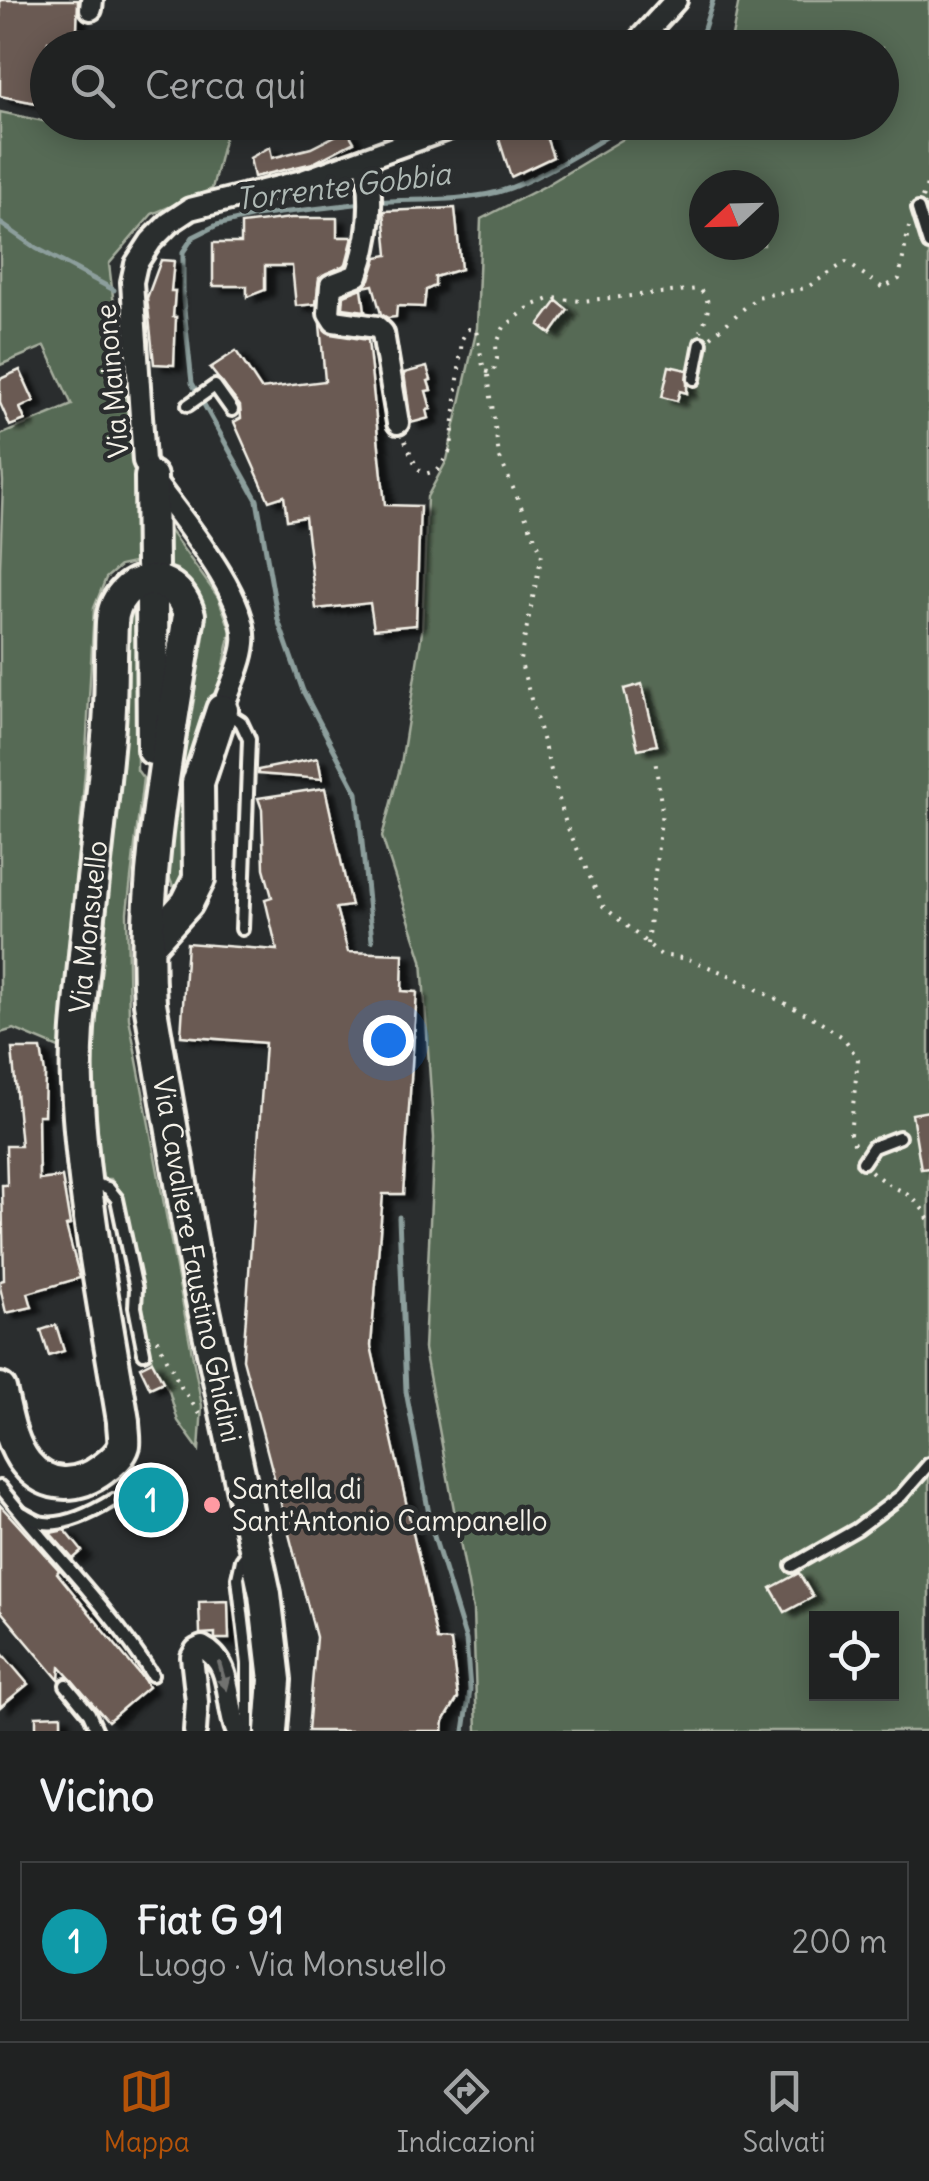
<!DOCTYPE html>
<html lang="it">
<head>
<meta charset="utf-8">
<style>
	:root { --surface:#202222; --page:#282a2a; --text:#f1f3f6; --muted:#a2a4a5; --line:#3d3f40; --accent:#b45309 }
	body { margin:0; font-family:Delius,sans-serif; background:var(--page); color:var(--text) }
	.controls { position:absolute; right:30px; bottom:30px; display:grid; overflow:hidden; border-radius:0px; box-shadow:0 5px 25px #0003 }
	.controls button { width:90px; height:90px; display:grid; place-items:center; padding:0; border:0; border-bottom:2px solid var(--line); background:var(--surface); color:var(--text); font:50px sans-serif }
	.compass { position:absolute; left:689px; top:170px; width:90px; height:90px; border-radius:50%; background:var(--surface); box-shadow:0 5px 25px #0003; rotate:248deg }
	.you { position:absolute; left:388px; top:1040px; width:35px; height:35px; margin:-25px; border:8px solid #fff; border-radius:50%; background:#1a73e8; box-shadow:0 0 0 15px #1a73e833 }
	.badge { display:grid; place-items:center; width:65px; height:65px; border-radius:50%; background:var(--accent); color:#fff; font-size:32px; font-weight:700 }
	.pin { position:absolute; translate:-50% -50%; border:5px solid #fff; box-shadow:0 2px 10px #0006 }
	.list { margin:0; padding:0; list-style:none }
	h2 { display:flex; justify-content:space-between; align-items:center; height:130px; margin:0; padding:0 40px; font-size:42px }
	h2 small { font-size:32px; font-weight:400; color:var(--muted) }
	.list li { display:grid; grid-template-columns:65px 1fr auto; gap:30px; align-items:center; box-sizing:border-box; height:160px; margin:0 20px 20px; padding:0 20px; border:2px solid var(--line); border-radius:0px }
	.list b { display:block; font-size:38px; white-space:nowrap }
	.list p { margin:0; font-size:32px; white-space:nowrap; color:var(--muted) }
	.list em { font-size:32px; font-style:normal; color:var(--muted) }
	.icon { flex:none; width:55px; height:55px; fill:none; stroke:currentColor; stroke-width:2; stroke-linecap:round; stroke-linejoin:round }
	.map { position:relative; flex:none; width:929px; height:1731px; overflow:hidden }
	.search { position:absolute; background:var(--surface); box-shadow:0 5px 25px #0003; left:30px; right:30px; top:30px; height:110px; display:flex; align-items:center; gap:25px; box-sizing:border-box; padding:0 35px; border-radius:55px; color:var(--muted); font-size:38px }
	.sheet { height:310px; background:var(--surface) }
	nav { display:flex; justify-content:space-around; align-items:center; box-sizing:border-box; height:140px; border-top:2px solid var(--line); background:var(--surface); font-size:28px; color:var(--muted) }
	nav a { display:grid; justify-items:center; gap:5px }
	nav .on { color:var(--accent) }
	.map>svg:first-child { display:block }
	.green { fill:#576a55; stroke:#a6ae9e; stroke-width:2.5; fill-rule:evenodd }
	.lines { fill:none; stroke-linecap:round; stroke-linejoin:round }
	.stream { stroke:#8c9e9c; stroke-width:5 }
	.building { fill:#6a5a52; stroke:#f4f1e8; stroke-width:2.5; filter:url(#shadow) }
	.lane-casing { stroke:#f4f1e8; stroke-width:18 }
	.street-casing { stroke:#f4f1e8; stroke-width:28 }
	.secondary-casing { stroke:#f4f1e8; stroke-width:38 }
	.path { stroke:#f4f1e8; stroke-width:4; stroke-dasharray:2.5 8; stroke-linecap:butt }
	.lane { stroke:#2a2d2e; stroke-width:10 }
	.street { stroke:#2a2d2e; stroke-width:20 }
	.secondary { stroke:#2a2d2e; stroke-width:30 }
	.oneway { fill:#71726f }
	.poi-dot { fill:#ff9aa2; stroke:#2a2d2e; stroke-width:4 }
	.labels { text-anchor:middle; stroke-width:9; stroke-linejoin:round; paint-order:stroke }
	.street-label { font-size:28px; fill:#f4f1e8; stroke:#2a2d2e }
	.poi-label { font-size:28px; fill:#f4f1e8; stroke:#2a2d2e; text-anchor:start }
	.water-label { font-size:30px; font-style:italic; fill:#afb9b5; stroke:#2a2d2e }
</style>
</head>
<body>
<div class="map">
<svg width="929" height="1731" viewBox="0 0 929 1731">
	<defs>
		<filter id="shadow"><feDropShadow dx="9" dy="5" stdDeviation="2.5" flood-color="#0009"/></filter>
	</defs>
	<rect width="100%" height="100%" fill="#2a2d2e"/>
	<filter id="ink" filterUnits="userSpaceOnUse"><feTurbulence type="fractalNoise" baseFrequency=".01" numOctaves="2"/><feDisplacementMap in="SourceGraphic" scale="20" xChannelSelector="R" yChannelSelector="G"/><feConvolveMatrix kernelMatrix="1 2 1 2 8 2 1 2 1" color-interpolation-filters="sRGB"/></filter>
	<g filter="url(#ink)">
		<g class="green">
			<path d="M739 0H929V1731H477L473 1611 424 1349 434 1138 422 960 382 837 401 764 422 632 427 497 447 460 477 328 481 219 545 186 650 123 882 122V48L730 47ZM704 185H764V245H704ZM816 1618H892V1694H816Z"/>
			<path d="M0 112 48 122 228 123 212 189 152 214 109 264 136 484 218 597 231 631 220 685 201 738 191 868 183 888 173 886 166 870V834L179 784 194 699 203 621 200 597 177 569 147 560 120 566 106 578 94 608 85 771 61 1049 14 1029 0 1033V568L3 482 0 435 72 405 45 346 0 365Z"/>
			<path d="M139 598 158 603 167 621 158 679 137 686V770L143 778 127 912 129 1018 202 1406 199 1450 178 1421 169 1391 152 1361 140 1314 138 1281 125 1204 111 1179H101L90 1013 127 607Z"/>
		</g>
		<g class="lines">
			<g class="stream">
				<path d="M698 48 713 0"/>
				<path d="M374 202C415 199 458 202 498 192 529 184 601 142 628 122"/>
				<path d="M363 203 255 216 217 225 193 237 183 252V300L192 383 257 500 278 620 303 691 357 793 372 941"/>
				<path d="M0 223 36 248 114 290"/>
				<path d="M399 1217 406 1391 432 1530 466 1640 470 1690 464 1731"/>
			</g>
		</g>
		<g class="building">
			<path d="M0 0H78L77 29 137 41V48H81L48 41 36 103 0 96Z"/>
			<path d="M526 122H541L553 157 511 177 497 133Z"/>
			<path d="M347 130 354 142 313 163 254 177 250 158 270 147 272 158 311 148Z"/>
			<path d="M455 208 461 269 435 277V286L426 290 424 307 397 306 396 317 388 318 381 314 373 285 363 287 370 279 377 257 388 255 384 211Z"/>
			<path d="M291 218H337V237H353L346 264 319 278 316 304 296 306 292 266H265V290L247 297V286H213V243H241V224Z"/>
			<path d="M161 260 174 261 171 291H175L173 317H176L174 365 154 364 147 298Z"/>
			<path d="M362 288 365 311 343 308 344 295Z"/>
			<path d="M557 301 568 310 551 334 539 325Z"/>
			<path d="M320 324 331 334 368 340 385 505 420 506 416 625 374 629 370 603 316 609 305 517 287 520 284 496 269 501 234 422 241 418 240 406 210 368 236 351 261 389 325 381Z"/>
			<path d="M669 366 687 370V393L680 391 677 401 662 397Z"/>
			<path d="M427 367 431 380 428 381 431 390 426 391 431 409 427 410 429 418 411 423 404 373Z"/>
			<path d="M20 370 34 401 20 408 25 420 10 426 0 403V379Z"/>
			<path d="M642 684 657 745 638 749 624 689Z"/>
			<path d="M318 758 322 779 258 774V770Z"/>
			<path d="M325 788 351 906 336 908 348 952 403 954 402 991 417 992 403 1194H383L371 1346 437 1640 451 1641 458 1698 444 1721 443 1731H308L316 1637 243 1359 265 1043 181 1036 187 943 277 950 265 899 272 897 264 868 262 809 258 798Z"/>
			<path d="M12 1049H41L45 1074 44 1115H38L39 1180 62 1177 70 1225 66 1226 80 1278 28 1293 32 1307 6 1313 0 1287V1281L4 1280 2 1185H7L6 1146H21Z"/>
			<path d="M929 1111V1168L921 1169 912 1114Z"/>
			<path d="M56 1325 64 1351 49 1356 41 1330Z"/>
			<path d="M152 1361 163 1382 150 1388 140 1367Z"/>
			<path d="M136 1465 164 1490V1505L151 1519 132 1522 119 1510 124 1506 118 1493Z"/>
			<path d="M0 1505 59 1570 57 1573 144 1680 148 1687 108 1721 60 1667 59 1680 0 1610Z"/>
			<path d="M65 1530 82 1551 73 1559 50 1533Z"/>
			<path d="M799 1573 813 1597 785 1612 771 1588Z"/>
			<path d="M228 1601 229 1639H215V1633L200 1634 199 1602Z"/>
			<path d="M0 1651 28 1684 0 1707Z"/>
			<path d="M61 1715V1731H36V1716Z"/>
		</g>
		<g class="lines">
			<defs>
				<g id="lane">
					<path d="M918 209 929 244"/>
					<path d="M694 379 701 343"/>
					<path d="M188 405 215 386 232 410"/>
					<path d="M227 713 241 722 249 739 242 929"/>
					<path d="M863 1162 873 1147 899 1137"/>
					<path d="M88 1182 108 1188 117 1199 136 1289 135 1307 144 1353"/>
					<path d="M0 1487C50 1550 109 1607 152 1675"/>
					<path d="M22 1513C28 1516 37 1522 44 1523 66 1526 95 1511 113 1500"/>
					<path d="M792 1566 857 1529 901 1496 929 1464"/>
					<path d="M66 1685 89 1713 97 1731"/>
					<path d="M248 1731V1664L238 1578 242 1560 249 1551"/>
				</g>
				<g id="street">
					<path d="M91 9 92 0"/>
					<path d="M632 48 676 0"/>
					<path d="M365 159C374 198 371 237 357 275L331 285 329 313 334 321 377 327 383 333 398 423"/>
					<path d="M222 710C229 689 242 665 244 643 249 597 179 516 151 477L144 461 132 282 136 264 151 241 169 223 190 209 303 181 466 122"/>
					<path d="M195 1731 197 1702 192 1657 196 1650 202 1647C234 1663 225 1702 237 1731"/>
				</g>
				<g id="secondary">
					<path d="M151 477 152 565"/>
					<path d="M152 597 153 749"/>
					<path d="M150 944 187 903 199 879 198 783 222 710"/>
					<path id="s1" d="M0 1389C6 1413 10 1443 26 1463 47 1489 78 1488 103 1469 111 1463 121 1456 124 1445 125 1438 123 1429 123 1421 105 1310 82 1196 77 1084 75 1040 81 998 85 955 92 882 102 809 108 737 112 699 110 661 112 623 115 574 174 563 189 615 170 738 141 879 150 1003L198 1282 265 1594 275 1680 271 1731"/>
				</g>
			</defs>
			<use href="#lane" class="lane-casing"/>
			<use href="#street" class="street-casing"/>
			<use href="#secondary" class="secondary-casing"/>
			<g class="path">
				<path d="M922 198 929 180"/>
				<path d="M711 337 757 297 806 288 846 262 883 288 899 279 909 227"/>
				<path d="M488 375 499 456 542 554 520 660 566 824 603 906 661 955 688 959 729 975 812 1017 844 1038 858 1059 850 1134 857 1151"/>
				<path d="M405 441 417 468 425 474 438 470 451 449 462 339 468 329 476 330 484 371 493 373 497 359 496 345 504 327 531 306 552 298 581 301 699 289C714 302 707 314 701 331"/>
				<path d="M647 944 662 811 655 759"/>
				<path d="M871 1171C895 1194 913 1187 929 1221"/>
				<path d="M157 1339 181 1387 202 1417"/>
			</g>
			<use href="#lane" class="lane"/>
			<use href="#street" class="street"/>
			<use href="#secondary" class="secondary"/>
		</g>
		<defs><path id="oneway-solid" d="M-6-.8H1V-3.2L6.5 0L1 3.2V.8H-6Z" transform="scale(2.5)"/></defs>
		<use class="oneway" href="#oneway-solid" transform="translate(223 1676) rotate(74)"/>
	</g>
	<circle class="poi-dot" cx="212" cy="1505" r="10"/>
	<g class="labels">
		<g class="street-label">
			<text transform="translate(112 381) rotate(-95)" y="10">Via Mainone</text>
			<text dy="10" stroke="none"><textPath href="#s1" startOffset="720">Via Monsuello</textPath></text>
			<text dy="10" stroke="none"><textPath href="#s1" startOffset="1795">Via Cavaliere Faustino Ghidini</textPath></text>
		</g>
		<g class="poi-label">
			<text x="232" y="1499">Santella di<tspan x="232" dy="32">Sant'Antonio Campanello</tspan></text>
		</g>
		<g class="water-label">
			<text transform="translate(343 187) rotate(-7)" y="10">Torrente Gobbia</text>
		</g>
	</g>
</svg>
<div class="controls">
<button><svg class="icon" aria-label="locate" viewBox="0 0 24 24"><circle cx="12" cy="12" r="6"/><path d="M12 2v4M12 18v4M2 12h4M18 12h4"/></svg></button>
</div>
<svg class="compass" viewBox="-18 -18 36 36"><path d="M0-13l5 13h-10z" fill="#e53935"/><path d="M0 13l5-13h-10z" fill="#a2a4a5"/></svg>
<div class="you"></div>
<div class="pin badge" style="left:151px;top:1500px;background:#0f9aa8">1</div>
<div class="search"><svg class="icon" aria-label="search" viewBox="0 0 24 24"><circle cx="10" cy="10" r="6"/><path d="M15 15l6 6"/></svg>Cerca qui</div>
</div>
<section class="sheet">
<h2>Vicino<small></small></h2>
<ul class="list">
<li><span class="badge" style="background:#0f9aa8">1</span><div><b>Fiat G 91</b><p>Luogo · Via Monsuello</p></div><em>200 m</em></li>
</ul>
</section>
<nav>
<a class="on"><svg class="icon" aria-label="map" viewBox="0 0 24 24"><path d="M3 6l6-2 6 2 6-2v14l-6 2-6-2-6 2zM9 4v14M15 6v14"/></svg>Mappa</a>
<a><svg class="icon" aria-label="directions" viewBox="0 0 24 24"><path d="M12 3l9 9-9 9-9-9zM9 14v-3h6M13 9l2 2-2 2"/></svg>Indicazioni</a>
<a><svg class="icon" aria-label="saved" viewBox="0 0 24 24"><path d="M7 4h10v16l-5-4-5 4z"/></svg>Salvati</a>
</nav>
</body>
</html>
